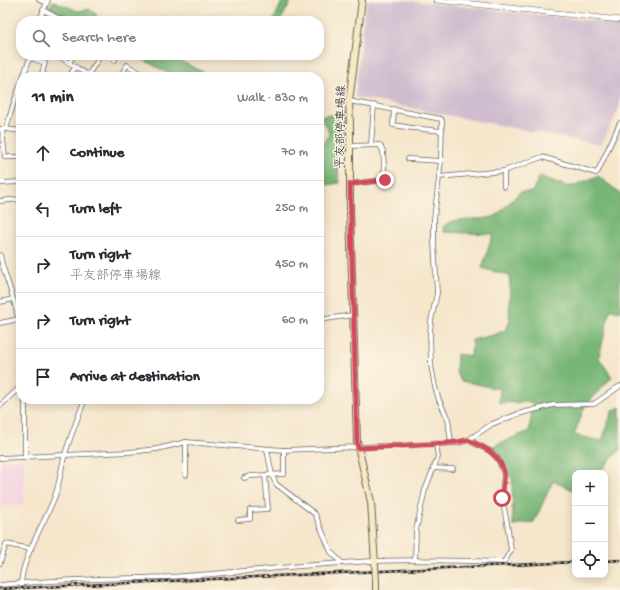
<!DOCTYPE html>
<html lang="en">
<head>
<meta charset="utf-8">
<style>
	:root { --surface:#fff; --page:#f2f2f3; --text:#2b2b33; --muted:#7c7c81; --line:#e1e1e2 }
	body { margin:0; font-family:"Gochi Hand","Klee One",sans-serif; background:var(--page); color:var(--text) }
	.controls { position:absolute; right:12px; bottom:12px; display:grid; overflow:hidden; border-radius:8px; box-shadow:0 2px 10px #0003 }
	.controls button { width:36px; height:36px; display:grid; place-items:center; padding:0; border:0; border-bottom:1px solid var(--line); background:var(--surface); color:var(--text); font:20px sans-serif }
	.stop { position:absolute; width:12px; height:12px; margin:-9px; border:3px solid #d1495b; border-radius:50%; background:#fff }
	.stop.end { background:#d1495b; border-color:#fff; box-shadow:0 1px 4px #0008 }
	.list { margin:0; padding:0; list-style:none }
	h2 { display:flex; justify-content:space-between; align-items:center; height:52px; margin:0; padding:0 16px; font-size:17px }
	h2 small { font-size:13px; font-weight:400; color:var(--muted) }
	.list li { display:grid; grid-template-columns:26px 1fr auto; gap:12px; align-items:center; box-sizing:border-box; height:56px; padding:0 16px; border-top:1px solid var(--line) }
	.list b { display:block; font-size:15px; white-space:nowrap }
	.list p { margin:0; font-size:13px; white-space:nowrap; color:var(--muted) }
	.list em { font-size:13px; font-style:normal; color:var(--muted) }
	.icon { flex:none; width:22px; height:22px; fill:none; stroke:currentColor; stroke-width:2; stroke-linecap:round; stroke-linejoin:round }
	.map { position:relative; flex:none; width:620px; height:590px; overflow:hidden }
	.search { position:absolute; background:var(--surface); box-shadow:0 2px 10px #0003; left:16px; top:16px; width:308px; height:44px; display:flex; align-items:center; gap:10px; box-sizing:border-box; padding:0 14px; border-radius:16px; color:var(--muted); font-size:15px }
	.panel { position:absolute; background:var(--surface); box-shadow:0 2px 10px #0003; left:16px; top:72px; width:308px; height:332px; border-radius:16px }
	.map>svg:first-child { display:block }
	.built { fill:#f3cfe0 }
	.industrial { fill:#cfbdcf }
	.forest { fill:#77b676; stroke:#4a6949 }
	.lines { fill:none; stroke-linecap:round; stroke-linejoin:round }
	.minor-casing { stroke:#68635a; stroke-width:5.5 }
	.tertiary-casing { stroke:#68635a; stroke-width:6 }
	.secondary-casing { stroke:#68635a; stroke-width:8 }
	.minor { stroke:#fff; stroke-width:4 }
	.tertiary { stroke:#fff; stroke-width:5 }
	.secondary { stroke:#f6e9c3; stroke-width:6 }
	.rail-casing { stroke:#1c1c1c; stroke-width:2.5 }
	.rail { stroke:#fcf5e5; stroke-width:1; stroke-dasharray:3; stroke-linecap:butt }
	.secondary-bridge-casing { stroke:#68635a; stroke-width:8; stroke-linecap:butt }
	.secondary-bridge { stroke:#f6e9c3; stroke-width:6 }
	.route { stroke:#d1495b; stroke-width:5 }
	.labels { text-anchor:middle; stroke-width:3; stroke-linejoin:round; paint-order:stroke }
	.street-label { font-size:12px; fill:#1c1c1c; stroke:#fcf5e5 }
</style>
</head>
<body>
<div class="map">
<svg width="620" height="590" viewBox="0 0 620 590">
	<rect width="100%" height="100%" fill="#fcf5e5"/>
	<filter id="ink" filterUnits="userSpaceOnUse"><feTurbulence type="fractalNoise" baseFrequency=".025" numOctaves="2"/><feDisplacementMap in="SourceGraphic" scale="8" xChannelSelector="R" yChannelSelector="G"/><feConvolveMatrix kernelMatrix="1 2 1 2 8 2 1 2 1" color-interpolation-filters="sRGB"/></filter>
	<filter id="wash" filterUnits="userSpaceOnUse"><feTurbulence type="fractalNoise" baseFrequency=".012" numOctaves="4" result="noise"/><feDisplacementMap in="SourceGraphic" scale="16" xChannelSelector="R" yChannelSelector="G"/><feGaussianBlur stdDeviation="0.9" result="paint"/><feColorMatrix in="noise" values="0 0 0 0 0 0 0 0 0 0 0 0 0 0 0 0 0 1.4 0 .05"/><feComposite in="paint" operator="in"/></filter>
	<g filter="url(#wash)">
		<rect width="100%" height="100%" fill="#f5e6cc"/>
		<path class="built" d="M24 459V505L0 506V461Z"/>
		<path class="industrial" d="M369 0H403L620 24V107L601 145 355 97 364 14 368 1Z"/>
		<g class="forest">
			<path d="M283 0H292L280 21H273Z"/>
			<path d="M53 1 78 11 89 9 96 14 97 21H72L49 8Z"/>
			<path d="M135 55H168L213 77H175Z"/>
			<path d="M345 112V152L336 155 340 183 319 186V149L329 135 327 127 319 118V117Z"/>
			<path d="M540 176 569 187 598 176 620 193V312L610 310 599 358 612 377 585 406 574 435 602 441 612 411 620 407V449L599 473H575V491L553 481 534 522 513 525 512 478 491 447 529 431 533 402 499 403 500 389 461 381 456 372 457 354 471 356 472 340 493 335 501 332 505 330 510 321 509 305 510 276 482 268 493 234 444 232 443 227C454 215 481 222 496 216L520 192H532Z"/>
		</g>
	</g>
	<g filter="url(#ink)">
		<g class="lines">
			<defs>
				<g id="minor">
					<path d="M39 0 47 2"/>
					<path d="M43 10 64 21"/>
					<path d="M39 21 48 0"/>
					<path d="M57 55 91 77"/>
					<path d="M106 55 115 60"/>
					<path d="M31 58 45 63 42 73 48 77"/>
					<path d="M69 63 74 55"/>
					<path d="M88 75 101 55"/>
					<path d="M23 77 31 55"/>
					<path d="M69 77 75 67"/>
					<path d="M120 77 127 65 147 77"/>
					<path d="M349 101 441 119"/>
					<path d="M394 109 393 125 412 128 442 131"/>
					<path d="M442 121 441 161 434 219V242L437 293 431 321 430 332 431 365 435 387 439 400 448 419 451 443"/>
					<path d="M0 129H6L14 102 21 83"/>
					<path d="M2 129 5 157H21"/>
					<path d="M6 129 21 131"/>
					<path d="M371 145 374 105"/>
					<path d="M350 146 380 145 383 151 385 180 350 184"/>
					<path d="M408 159 441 161"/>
					<path d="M439 177 504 171 542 157 596 173 598 171 620 123"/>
					<path d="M0 183 21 182"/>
					<path d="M504 187V171"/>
					<path d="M0 201 21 199"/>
					<path d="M0 255 2 264 14 301 21 329"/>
					<path d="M0 302 13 299"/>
					<path d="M319 320 353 315"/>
					<path d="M0 323 19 319"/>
					<path d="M0 406 17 390 21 387"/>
					<path d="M186 442V475"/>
					<path d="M267 449 272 475 276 484 315 514 331 552 342 563"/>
					<path d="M25 457V399"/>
					<path d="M0 458 129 452 157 449 186 442 284 450 436 444 458 443 468 440 492 424 518 414 553 405 594 404 620 386"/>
					<path d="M433 468 453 469"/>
					<path d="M244 478 251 476 284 474V450"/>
					<path d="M238 520 250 519V510L268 509 265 475"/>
					<path d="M415 560 416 530 425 490 438 457 436 444"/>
					<path d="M0 563 6 544 31 549"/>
					<path d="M0 585C56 579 113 579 169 577 238 573 306 564 374 561 418 559 461 561 504 562L511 550 507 523 502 498 504 474 498 459 490 451 468 440"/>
					<path d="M22 590C16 567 47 519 55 496 60 482 61 468 65 454 71 435 78 417 85 399"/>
				</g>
				<path id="tertiary" d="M436 0 620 20"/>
				<g id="secondary">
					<path d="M362 0 349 101 350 126V210L357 442 371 502 375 564"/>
					<path d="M376 590V582"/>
				</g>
			</defs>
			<use href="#minor" class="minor-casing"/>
			<use href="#tertiary" class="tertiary-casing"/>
			<use href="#secondary" class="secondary-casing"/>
			<use href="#minor" class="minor"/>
			<use href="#tertiary" class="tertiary"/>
			<use href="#secondary" class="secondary"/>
			<defs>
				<g id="rail">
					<path d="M605 561 620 560"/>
					<path d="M0 589 575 562"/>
				</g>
			</defs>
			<use href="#rail" class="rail-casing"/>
			<use href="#rail" class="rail"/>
			<defs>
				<path id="secondary-bridge" d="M375 564 376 582"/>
			</defs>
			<use href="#secondary-bridge" class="secondary-bridge-casing"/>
			<use href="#secondary-bridge" class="secondary-bridge"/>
		</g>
	</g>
	<g class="lines" filter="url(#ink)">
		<path class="route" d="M385 180 350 184 357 442 358 448 436 444 458 442 468 440C485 448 499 453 504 473 505 479 502 491 502 498"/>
	</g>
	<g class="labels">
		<g class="street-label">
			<text transform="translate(340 127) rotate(-89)" y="4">平友部停車場線</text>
		</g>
	</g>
</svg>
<div class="controls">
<button>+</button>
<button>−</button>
<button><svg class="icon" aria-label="locate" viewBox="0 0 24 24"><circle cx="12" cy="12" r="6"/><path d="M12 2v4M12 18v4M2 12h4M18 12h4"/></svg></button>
</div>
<div class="stop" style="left:502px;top:498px"></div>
<div class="stop end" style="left:385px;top:180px"></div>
<div class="search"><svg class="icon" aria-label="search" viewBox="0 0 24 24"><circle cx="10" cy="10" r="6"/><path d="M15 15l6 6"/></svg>Search here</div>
<section class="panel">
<h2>11 min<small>Walk · 830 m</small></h2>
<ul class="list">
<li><svg class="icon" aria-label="ahead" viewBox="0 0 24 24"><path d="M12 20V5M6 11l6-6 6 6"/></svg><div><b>Continue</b></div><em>70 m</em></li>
<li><svg class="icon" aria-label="left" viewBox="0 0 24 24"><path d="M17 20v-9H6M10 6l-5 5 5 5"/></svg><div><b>Turn left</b></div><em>250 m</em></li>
<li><svg class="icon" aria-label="right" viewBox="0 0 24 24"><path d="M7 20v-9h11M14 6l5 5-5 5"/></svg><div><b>Turn right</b><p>平友部停車場線</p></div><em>450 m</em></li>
<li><svg class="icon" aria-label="right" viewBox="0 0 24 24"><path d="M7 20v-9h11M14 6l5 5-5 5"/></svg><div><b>Turn right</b></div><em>60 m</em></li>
<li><svg class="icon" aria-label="arrive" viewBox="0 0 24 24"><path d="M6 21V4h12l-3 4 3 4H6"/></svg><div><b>Arrive at destination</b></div></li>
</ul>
</section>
</div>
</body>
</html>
